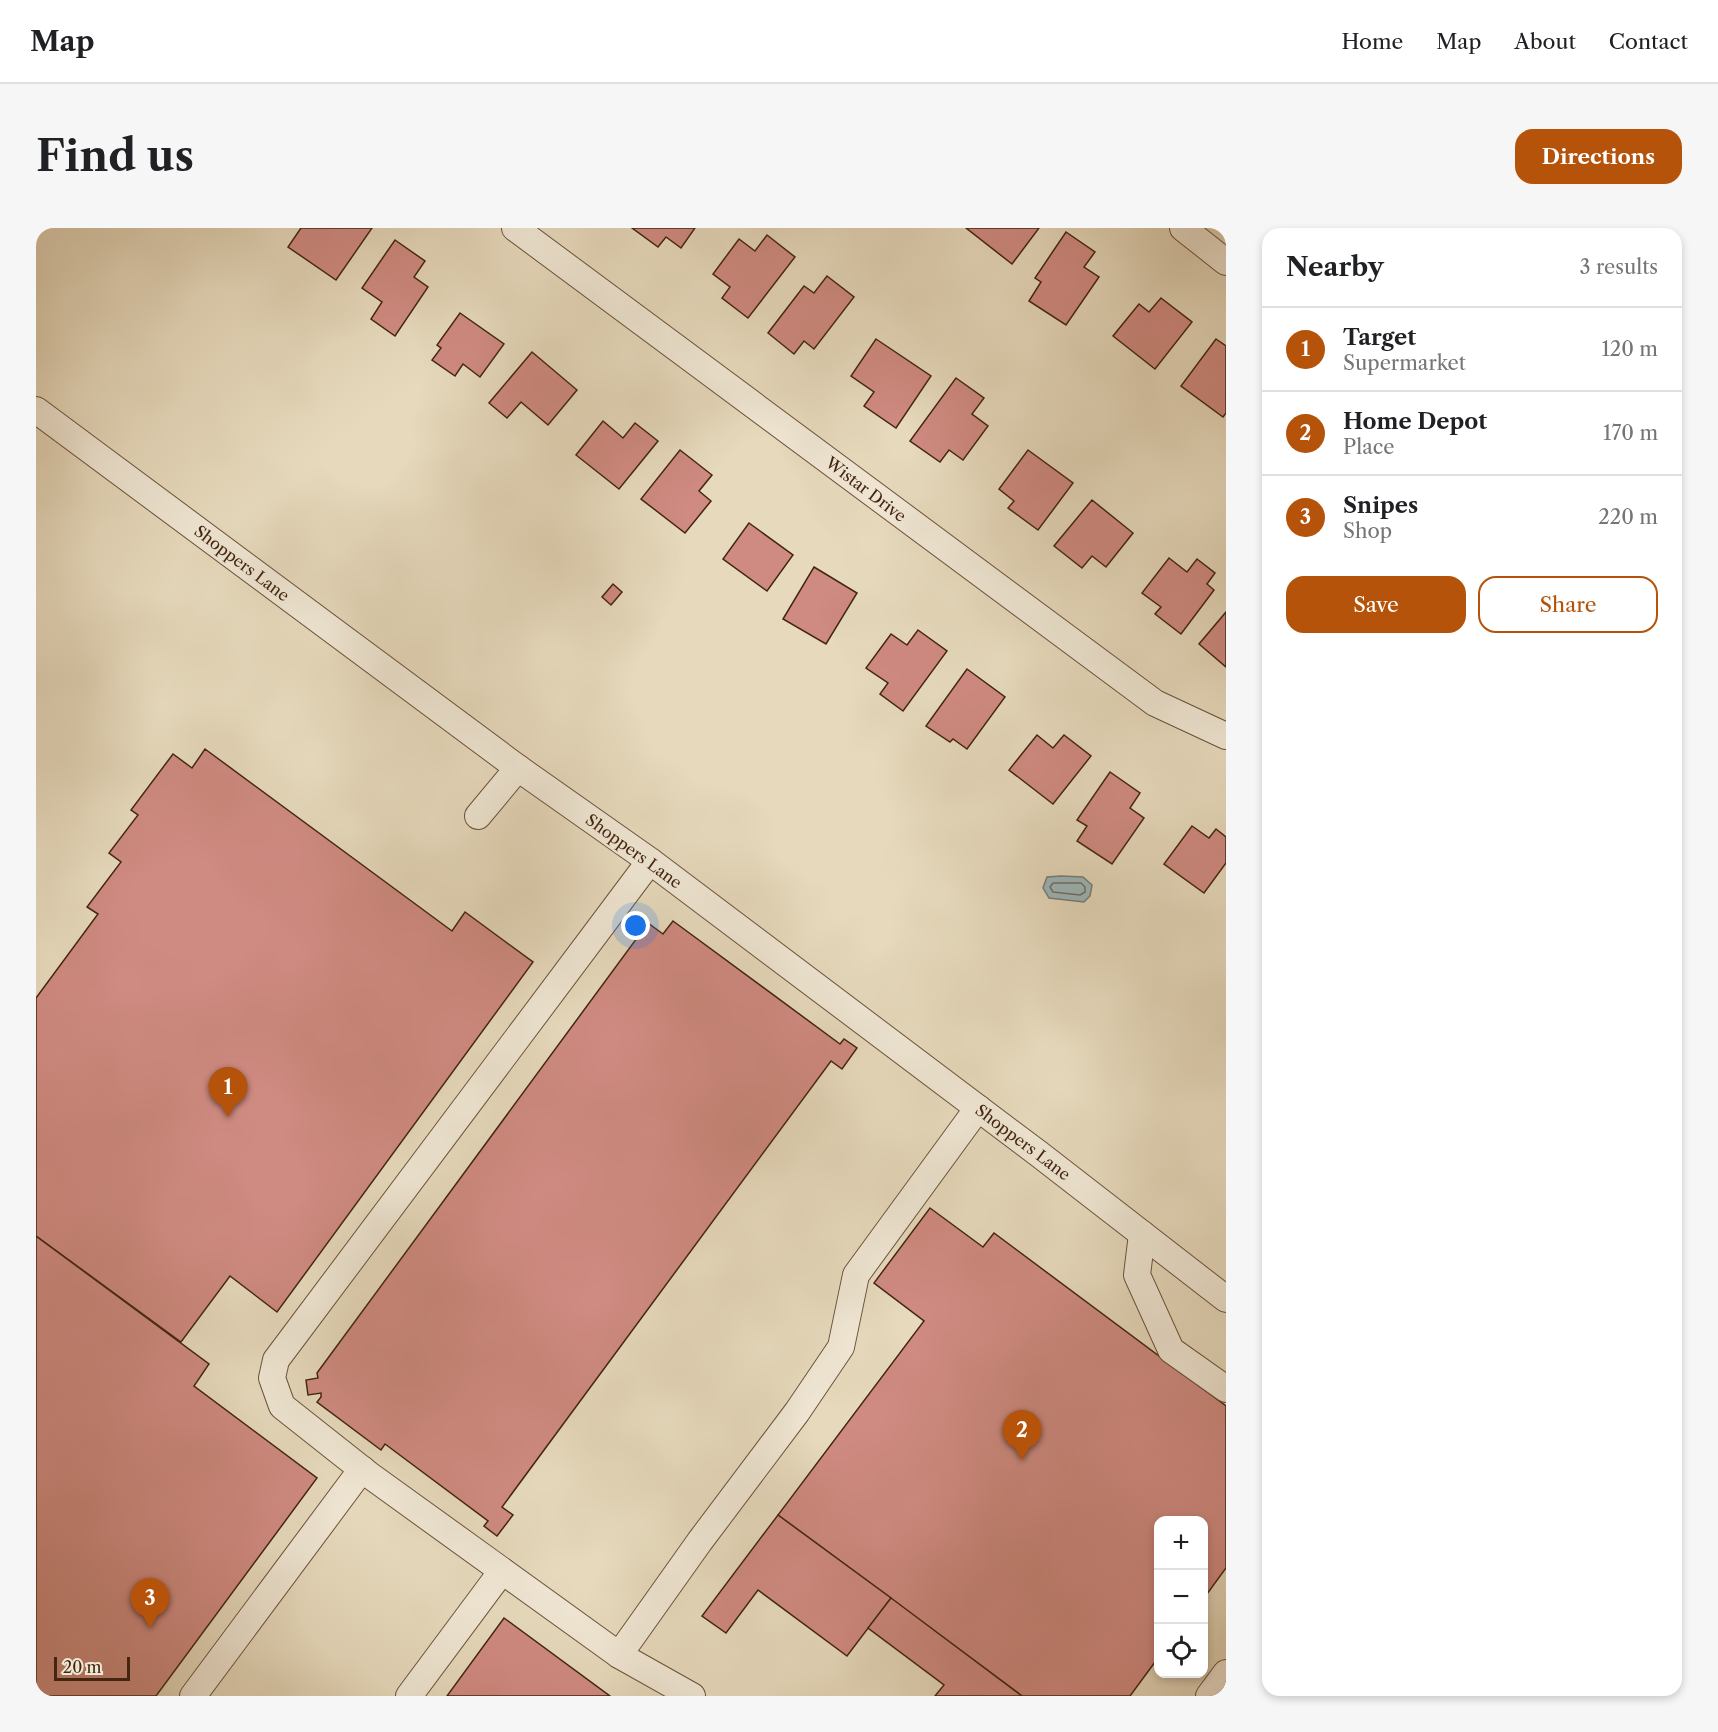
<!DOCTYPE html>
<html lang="en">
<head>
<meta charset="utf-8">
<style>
	:root { --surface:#fff; --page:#f6f6f6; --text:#202124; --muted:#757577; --line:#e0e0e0; --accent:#b45309 }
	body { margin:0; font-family:"Libre Caslon Text",serif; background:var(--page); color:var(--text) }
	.controls { position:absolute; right:18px; bottom:18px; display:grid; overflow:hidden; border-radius:12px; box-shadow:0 3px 9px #0003 }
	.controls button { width:54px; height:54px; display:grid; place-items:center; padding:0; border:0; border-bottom:2px solid var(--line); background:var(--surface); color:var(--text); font:30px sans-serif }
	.scale { position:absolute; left:18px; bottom:15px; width:76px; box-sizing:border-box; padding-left:6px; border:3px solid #432511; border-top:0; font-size:16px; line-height:21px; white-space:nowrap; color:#432511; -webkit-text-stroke:4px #efe6d3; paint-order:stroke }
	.you { position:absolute; left:600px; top:698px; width:21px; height:21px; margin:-15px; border:4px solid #fff; border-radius:50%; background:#1a73e8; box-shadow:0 0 0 9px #1a73e833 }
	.badge { display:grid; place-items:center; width:39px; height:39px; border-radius:50%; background:var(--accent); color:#fff; font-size:20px; font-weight:700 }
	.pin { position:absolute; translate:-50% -50px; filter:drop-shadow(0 2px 3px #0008) }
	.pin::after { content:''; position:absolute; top:32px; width:21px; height:18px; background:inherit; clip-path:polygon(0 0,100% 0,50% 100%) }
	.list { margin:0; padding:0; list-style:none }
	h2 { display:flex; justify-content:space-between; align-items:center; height:78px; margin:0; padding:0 24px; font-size:26px }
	h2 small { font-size:20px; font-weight:400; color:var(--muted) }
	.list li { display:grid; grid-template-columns:39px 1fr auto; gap:18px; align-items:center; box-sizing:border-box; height:84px; padding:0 24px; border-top:2px solid var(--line) }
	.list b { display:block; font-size:22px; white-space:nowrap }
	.list p { margin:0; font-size:20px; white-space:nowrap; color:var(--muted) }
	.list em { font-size:20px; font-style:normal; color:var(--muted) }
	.actions { display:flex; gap:12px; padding:18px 24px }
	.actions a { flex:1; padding:14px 0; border:2px solid var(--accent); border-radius:18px; text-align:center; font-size:21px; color:var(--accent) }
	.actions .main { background:var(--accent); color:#fff }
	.icon { flex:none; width:33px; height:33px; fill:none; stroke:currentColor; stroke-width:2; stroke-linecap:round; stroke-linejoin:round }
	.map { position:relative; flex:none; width:1190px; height:1468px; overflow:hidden; border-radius:18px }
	header { display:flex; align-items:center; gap:36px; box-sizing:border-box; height:84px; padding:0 30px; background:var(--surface); border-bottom:2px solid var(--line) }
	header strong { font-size:28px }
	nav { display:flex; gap:33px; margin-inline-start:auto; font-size:21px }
	.intro { display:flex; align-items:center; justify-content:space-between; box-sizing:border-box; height:144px; padding:0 36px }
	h1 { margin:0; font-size:42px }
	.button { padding:15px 27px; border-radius:18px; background:var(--accent); color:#fff; font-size:21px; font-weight:700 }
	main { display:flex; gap:36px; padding:0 36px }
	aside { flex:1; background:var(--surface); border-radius:18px; box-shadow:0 3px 9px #0003 }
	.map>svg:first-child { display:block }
	.water { fill:#9cb7bc; stroke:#787d78; stroke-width:1.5 }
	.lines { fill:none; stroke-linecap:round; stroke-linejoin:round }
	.shore { stroke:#706e66; stroke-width:1.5 }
	.building { fill:#cf8a81; stroke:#432511; stroke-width:1.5 }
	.minor-casing { stroke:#6c523c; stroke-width:28 }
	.minor { stroke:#efe6d3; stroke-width:26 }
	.labels { text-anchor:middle; stroke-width:4.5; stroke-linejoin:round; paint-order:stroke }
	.street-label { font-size:16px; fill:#432511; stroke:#efe6d3 }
</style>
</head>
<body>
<header>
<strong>Map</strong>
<nav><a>Home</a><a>Map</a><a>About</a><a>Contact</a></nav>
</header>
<div class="intro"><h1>Find us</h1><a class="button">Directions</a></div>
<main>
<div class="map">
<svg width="1190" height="1468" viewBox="0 0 1190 1468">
	<rect width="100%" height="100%" fill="#e6d9bc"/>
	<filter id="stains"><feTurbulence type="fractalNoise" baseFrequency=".00333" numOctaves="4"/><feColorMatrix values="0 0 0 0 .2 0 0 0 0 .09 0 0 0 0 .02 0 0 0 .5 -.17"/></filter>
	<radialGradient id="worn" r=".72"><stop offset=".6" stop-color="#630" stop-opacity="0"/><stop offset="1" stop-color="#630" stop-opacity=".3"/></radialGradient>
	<path class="water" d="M1025 648 1047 649 1056 657 1054 668 1048 674 1013 670 1007 660 1011 649Z"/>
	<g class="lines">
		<path class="shore" d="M1017 655H1045L1049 659V664L1044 667 1017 664 1014 659Z"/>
	</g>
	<g class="building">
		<path d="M265 0H336L300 52 252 19Z"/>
		<path d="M596 0H659L645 20 630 9 622 19Z"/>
		<path d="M930 0H1003L976 36Z"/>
		<path d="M1030 4 1059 24 1048 39 1063 49 1030 97 993 73 1005 54 999 50Z"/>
		<path d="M731 7 759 29 712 90 686 70 694 59 677 46 703 11 719 23Z"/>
		<path d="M359 12 389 33 378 49 392 59 359 108 335 91 346 74 326 60Z"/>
		<path d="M791 48 818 69 778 121 768 113 758 126 732 105 768 58 778 65Z"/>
		<path d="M1125 70 1156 94 1119 141 1077 108 1103 76 1113 84Z"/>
		<path d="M424 85 468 116 444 149 427 136 419 148 396 132 405 120 401 117Z"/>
		<path d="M840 111 895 148 860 200 828 178 838 164 815 148Z"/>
		<path d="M1180 111 1190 118V185L1187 189 1145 158Z"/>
		<path d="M496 124 541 162 512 197 485 174 471 190 453 175Z"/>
		<path d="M920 150 948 170 936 186 952 198 927 232 913 222 904 234 874 213Z"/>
		<path d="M567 193 587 210 599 195 622 213 583 261 540 227Z"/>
		<path d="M644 222 676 247 663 263 675 273 649 305 605 271Z"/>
		<path d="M992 222 1037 255 1002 302 972 280 978 273 963 261Z"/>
		<path d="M1056 272 1097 305 1070 339 1056 328 1046 340 1018 318Z"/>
		<path d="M713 295 757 327 731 363 687 331Z"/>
		<path d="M1133 330 1151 344 1161 331 1179 345 1171 356 1178 362 1145 406 1119 386 1125 379 1106 365Z"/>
		<path d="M778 339 821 365 790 416 747 391Z"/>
		<path d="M577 356 586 364 575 377 566 369Z"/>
		<path d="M1190 384V439L1163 416Z"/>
		<path d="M882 402 911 423 867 483 844 466 852 455 830 440 855 406 871 417Z"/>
		<path d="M931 441 969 469 931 521 917 511 914 514 890 498Z"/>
		<path d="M1001 507 1017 520 1028 507 1055 528 1017 576 973 542Z"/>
		<path d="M169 521 416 703 429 684 497 734 241 1084 194 1048 145 1114 0 1008V770L62 686 51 679 85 634 73 625 102 587 95 582 137 526 156 540Z"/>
		<path d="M1074 544 1104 565 1094 580 1108 590 1076 636 1041 613 1051 598 1041 592Z"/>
		<path d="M1156 598 1173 610 1180 601 1190 609V635L1168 665 1128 636Z"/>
		<path d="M637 693 804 816 808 811 821 820 806 841 795 833 466 1279 477 1287 461 1308 448 1298 452 1293 349 1216 345 1222 281 1174 285 1169V1165L272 1167 270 1152 282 1150 281 1145 612 695 627 706Z"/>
		<path d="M894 980 947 1019 958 1005 1190 1178V1340L1168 1370V1292H1122V1430L1094 1468H986L742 1287 888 1093 838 1055Z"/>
		<path d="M0 1008 173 1136 158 1158 281 1250 120 1468H0Z"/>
		<path d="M742 1287 855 1370 811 1428 722 1362 690 1405 666 1388Z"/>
		<path d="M855 1370 986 1468H899L908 1457 832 1400Z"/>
		<path d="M468 1390 574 1468H411Z"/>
	</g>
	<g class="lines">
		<defs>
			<g id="minor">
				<path d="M479 0 1119 475 1190 508"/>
				<path d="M1147 0 1190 34"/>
				<path d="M0 182 482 540 614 633 1003 926 1190 1071"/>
				<path d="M442 588 482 540"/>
				<path d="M614 633 240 1132 236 1150 246 1178 332 1246 583 1427 656 1468"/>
				<path d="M1106 1006 1101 1047 1135 1122 1190 1161"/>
				<path d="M583 1427 664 1313 761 1184 805 1119 820 1047 942 880"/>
				<path d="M157 1468 326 1241"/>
				<path d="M373 1468 466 1343"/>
				<path d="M1173 1468 1190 1445"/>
			</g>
		</defs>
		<use href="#minor" class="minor-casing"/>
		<use href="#minor" class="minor"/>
	</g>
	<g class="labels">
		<g class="street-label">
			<text transform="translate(830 261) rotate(37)" y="6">Wistar Drive</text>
			<text transform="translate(206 335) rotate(37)" y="6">Shoppers Lane</text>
			<text transform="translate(598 623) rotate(36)" y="6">Shoppers Lane</text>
			<text transform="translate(987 914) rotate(37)" y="6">Shoppers Lane</text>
		</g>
	</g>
	<rect width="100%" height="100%" filter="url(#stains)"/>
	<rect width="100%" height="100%" fill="url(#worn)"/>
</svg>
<div class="controls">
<button>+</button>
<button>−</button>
<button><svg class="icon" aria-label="locate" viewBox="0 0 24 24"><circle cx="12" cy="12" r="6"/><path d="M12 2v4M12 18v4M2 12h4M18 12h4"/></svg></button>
</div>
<div class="scale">20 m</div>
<div class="you"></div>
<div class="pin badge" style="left:192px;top:889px">1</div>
<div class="pin badge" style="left:986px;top:1232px">2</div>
<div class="pin badge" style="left:114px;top:1400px">3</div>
</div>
<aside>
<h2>Nearby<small>3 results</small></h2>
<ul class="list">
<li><span class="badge">1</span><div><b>Target</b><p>Supermarket</p></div><em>120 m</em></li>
<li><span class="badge">2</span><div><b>Home Depot</b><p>Place</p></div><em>170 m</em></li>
<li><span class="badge">3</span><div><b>Snipes</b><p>Shop</p></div><em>220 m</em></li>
</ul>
<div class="actions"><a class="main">Save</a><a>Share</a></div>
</aside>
</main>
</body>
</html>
